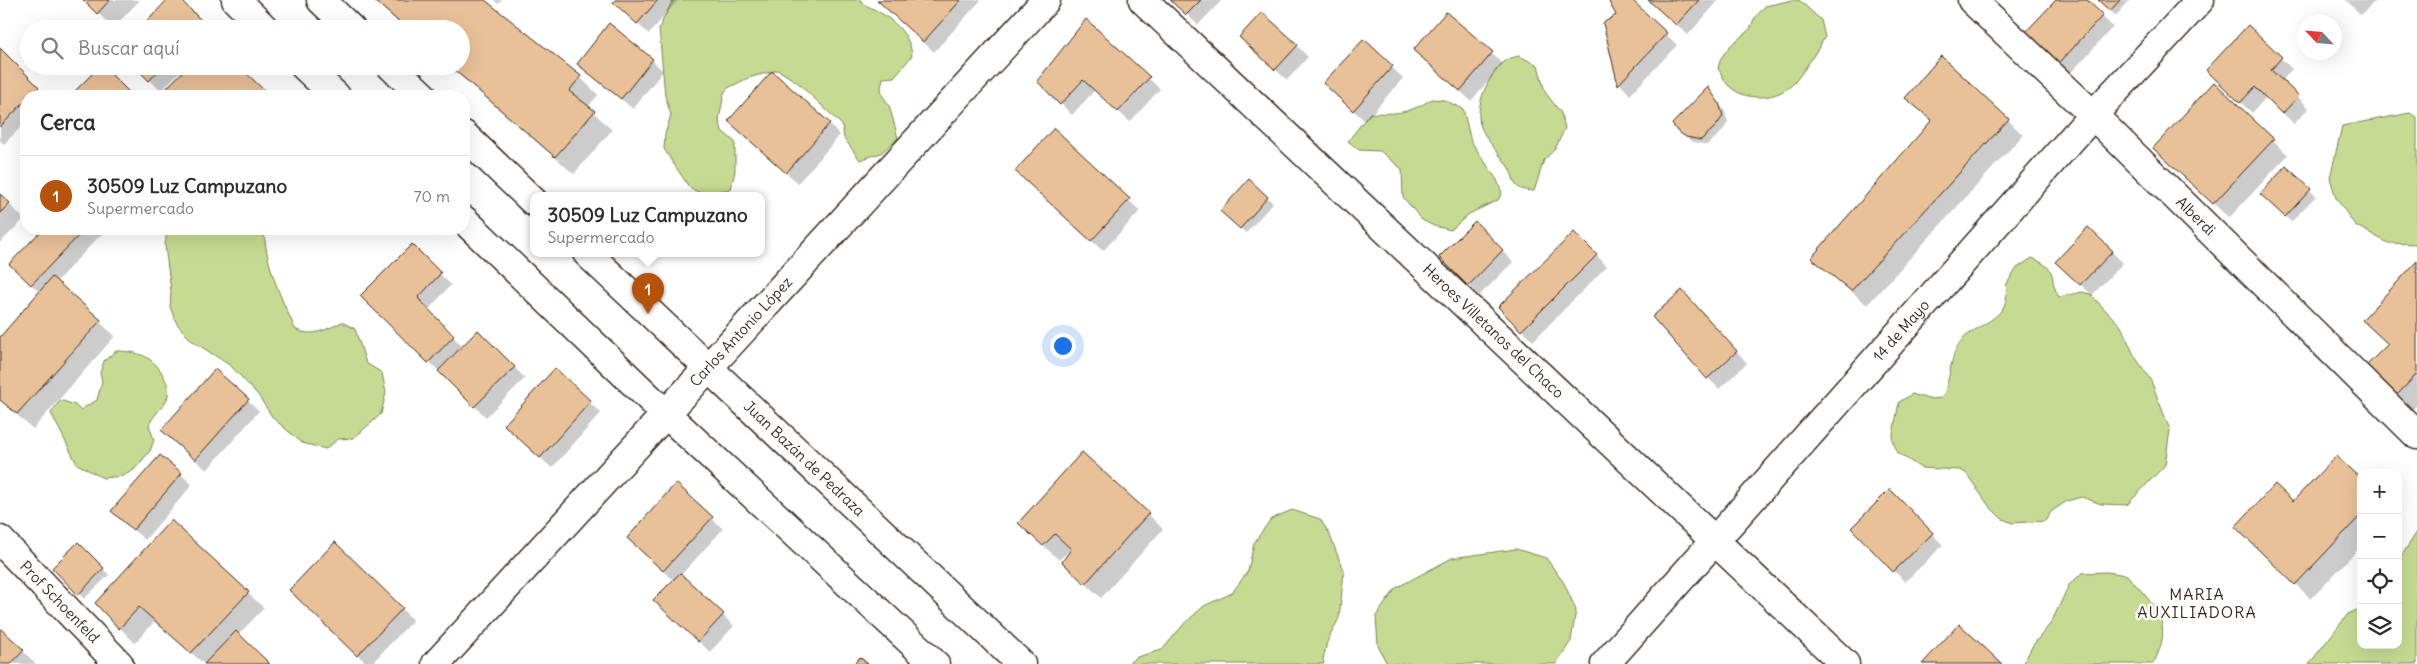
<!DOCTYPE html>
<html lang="es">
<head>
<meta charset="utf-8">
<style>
	:root { --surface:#fff; --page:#f2f2f3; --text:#2b2b33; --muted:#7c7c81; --line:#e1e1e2; --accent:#b45309 }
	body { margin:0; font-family:Delius,sans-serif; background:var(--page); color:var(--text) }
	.controls { position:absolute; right:15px; bottom:15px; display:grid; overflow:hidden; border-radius:10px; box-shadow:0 5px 20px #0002 }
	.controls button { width:45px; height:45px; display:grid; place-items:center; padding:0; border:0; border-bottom:1px solid var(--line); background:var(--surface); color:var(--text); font:25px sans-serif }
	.compass { position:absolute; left:2297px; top:15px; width:45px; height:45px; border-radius:50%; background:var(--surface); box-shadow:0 5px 20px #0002; rotate:296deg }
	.you { position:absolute; left:1062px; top:345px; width:18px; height:18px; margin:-12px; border:4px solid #fff; border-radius:50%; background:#1a73e8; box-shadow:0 0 0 8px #1a73e833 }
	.badge { display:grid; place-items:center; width:32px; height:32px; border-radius:50%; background:var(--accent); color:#fff; font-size:16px; font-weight:700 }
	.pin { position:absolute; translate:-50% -41px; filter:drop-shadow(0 1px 2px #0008) }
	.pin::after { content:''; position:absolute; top:26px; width:18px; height:15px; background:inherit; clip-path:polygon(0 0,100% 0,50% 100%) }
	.popup { position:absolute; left:530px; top:192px; width:235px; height:65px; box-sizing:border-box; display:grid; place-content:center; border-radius:10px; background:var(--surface); filter:drop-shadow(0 1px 4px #0005); font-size:16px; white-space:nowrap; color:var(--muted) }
	.popup b { font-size:19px; color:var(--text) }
	.popup::after { content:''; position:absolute; left:50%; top:100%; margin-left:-10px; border:10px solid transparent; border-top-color:var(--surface) }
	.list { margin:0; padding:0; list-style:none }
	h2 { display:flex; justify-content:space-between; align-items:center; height:65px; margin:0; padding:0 20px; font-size:21px }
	h2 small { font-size:16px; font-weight:400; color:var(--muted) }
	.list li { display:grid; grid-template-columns:32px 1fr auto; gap:15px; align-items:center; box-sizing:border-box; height:80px; padding:0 20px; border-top:1px solid var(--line) }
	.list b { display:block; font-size:19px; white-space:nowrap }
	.list p { margin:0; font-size:16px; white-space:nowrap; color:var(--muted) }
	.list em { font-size:16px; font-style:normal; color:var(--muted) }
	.icon { flex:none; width:28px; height:28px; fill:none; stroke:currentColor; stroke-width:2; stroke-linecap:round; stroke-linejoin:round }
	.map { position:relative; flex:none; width:2417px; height:664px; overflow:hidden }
	.search { position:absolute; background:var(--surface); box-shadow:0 5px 20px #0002; left:20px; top:20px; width:450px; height:55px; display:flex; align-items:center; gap:12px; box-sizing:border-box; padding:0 18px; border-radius:28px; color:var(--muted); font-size:19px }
	.panel { position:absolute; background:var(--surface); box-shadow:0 5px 20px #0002; left:20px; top:90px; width:450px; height:145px; border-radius:20px }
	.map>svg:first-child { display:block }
	.green { fill:#c5db91; stroke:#808258 }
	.shadow { fill:#0003 }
	.building { fill:#e9c199; stroke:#3b2a1e }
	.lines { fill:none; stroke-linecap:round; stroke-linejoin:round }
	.minor-casing { stroke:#3b2a1e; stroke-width:31 }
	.major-casing { stroke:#3b2a1e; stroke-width:31 }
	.minor { stroke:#fff; stroke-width:28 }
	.major { stroke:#fff; stroke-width:28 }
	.labels { text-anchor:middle; stroke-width:5; stroke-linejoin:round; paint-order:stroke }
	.street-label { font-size:15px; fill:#3b2a1e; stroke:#fff }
	.neighbourhood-label { font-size:16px; letter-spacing:1px; fill:#3b2a1e; stroke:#fff }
</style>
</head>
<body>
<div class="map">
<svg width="2417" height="664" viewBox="0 0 2417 664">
	<rect width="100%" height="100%" fill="#fff"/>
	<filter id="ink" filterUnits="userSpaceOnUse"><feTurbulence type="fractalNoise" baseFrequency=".02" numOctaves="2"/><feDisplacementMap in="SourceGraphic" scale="10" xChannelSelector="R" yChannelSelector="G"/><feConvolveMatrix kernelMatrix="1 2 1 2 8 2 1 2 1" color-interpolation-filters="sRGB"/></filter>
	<g filter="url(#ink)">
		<g class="green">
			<path d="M673 0H861L863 4C886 14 910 30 912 56L894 77 883 78 881 87 882 95 889 105 898 138 881 153 860 160 844 138 842 125 797 82 778 70 748 78 728 88 724 93 719 120 722 131 735 142V171L731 189 703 195 689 187 664 149 665 134 671 115 665 96 659 28Z"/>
			<path d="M1793 0H1799L1821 20 1825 37C1816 52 1806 68 1795 82 1779 100 1745 103 1728 85 1724 80 1721 73 1718 68L1721 58 1730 46 1750 29 1754 19 1765 6Z"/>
			<path d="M1519 56 1538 65 1545 92 1561 113 1565 128 1555 149 1544 160 1534 191C1509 190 1518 181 1507 165 1499 153 1486 140 1481 127 1473 108 1489 73 1505 61 1509 58 1515 57 1519 56Z"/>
			<path d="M1432 99 1444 100 1463 109 1471 141 1497 180 1502 193 1498 200 1469 214 1451 230 1434 226 1422 220 1403 197 1402 169 1380 151 1359 150 1348 141 1370 113C1397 114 1408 114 1432 99Z"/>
			<path d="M2410 113 2417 117V244L2388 243 2355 225 2336 198 2330 178 2342 126Z"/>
			<path d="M167 229H264C265 253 272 275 281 297 285 308 291 318 295 329 312 338 325 330 342 322L355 329 366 363 382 373 386 393 381 414 354 438 338 439 326 449 302 443 273 418 258 395 231 366 191 340 177 324 170 307 171 291 165 246Z"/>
			<path d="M2032 258C2061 270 2047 277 2059 297L2082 292 2090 294 2121 326 2134 355 2151 381 2170 430 2165 465 2127 505 2101 504 2082 497 2067 501 2052 511 2045 521 2012 523 2001 518 1989 506 1966 473 1960 470 1921 468 1898 453 1892 440 1899 402 1912 394 1928 399 1942 398C1952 380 1948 355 1962 340 1981 321 2012 319 2006 285L2017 268Z"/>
			<path d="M116 351C137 351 154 356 164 377 168 385 170 390 167 399 163 408 153 415 149 425L154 440 150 451 134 470 123 476 103 478 77 464 51 413 60 400 75 405 80 410 97 400 102 381 100 373 104 361Z"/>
			<path d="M1292 510 1320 519 1329 533 1344 572 1339 618 1327 642 1323 660 1324 664H1127L1137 657 1162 650 1184 624 1204 606 1232 593 1248 571 1254 543 1271 519Z"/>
			<path d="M2417 532V664H2309L2348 614 2361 608V645H2398V561Z"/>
			<path d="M1516 549 1546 558 1564 583 1576 610 1571 641 1556 664H1387L1378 646 1376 616 1396 588 1452 558Z"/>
			<path d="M2107 572 2127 575C2154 606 2176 621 2153 664H2023L2033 645 2051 623 2069 585 2082 573Z"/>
		</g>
		<g class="shadow">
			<path d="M85 0H140L113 28Z"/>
			<path d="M169 0H179L209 29H142Z"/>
			<path d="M373 0H483L580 77 598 95 588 107 612 130 574 174 449 66H461V29H406Z"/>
			<path d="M494 0H502L498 4Z"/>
			<path d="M616 0H678L649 34 614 2Z"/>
			<path d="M879 0H981L934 52Z"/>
			<path d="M1171 0H1222L1198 25Z"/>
			<path d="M1612 0H1630L1677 45 1630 95 1620 84 1605 23 1617 15Z"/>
			<path d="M1650 0H1719L1688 35Z"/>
			<path d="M2058 0H2085L2113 27 2064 80 2032 49Z"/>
			<path d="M2099 0H2130L2116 16Z"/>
			<path d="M2346 0H2376L2361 15Z"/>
			<path d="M1446 13 1503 64 1471 101 1415 50Z"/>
			<path d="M1086 21 1160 89 1130 122 1095 90 1072 115 1039 81Z"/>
			<path d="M2248 27 2292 69 2282 81 2309 108 2294 124 2266 97 2252 113 2218 81Z"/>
			<path d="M1364 41 1403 78 1365 121 1335 93Z"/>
			<path d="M1297 46 1308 57 1287 80 1252 48Z"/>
			<path d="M0 50 46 96H26V122L4 144 0 141Z"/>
			<path d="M652 60 663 71 633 109 578 64Z"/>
			<path d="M135 66H185L161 91Z"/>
			<path d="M189 66H237L268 96H160Z"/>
			<path d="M102 67 132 96H72Z"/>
			<path d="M1708 89 1724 110 1728 122 1722 132 1707 145 1693 142 1678 130Z"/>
			<path d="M1907 98 2008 120 2023 135 1867 305 1813 258 1932 121Z"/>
			<path d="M829 124 840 135 798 183 741 132Z"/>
			<path d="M1054 130 1140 211 1103 251 1027 182Z"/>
			<path d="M2273 140 2288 155 2229 218 2170 163Z"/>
			<path d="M2286 167 2316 196 2291 222 2262 194Z"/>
			<path d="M1249 181 1273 203 1246 233 1228 217Z"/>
			<path d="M0 195 24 219 0 243Z"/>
			<path d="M1475 223 1513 262 1479 296 1441 257Z"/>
			<path d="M45 229H106L56 282 115 336 33 429 0 400V338L40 293 11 264Z"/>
			<path d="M1574 233 1607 266 1533 341 1500 307Z"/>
			<path d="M412 246 451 285 428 310 463 347 478 331 525 378 486 417 362 296Z"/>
			<path d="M2112 252 2123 263 2092 295 2068 273Z"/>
			<path d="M2417 263V405L2412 410 2382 382Z"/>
			<path d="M1693 302 1747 363 1719 389 1708 378Z"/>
			<path d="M215 370 259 411 207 470 173 441Z"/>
			<path d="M555 370 601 413 552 468 516 436Z"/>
			<path d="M181 474 192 485 145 540 124 522Z"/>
			<path d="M2361 481V546L2311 599 2251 542Z"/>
			<path d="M676 485 723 529 681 575 734 626 710 652 666 611 674 581 639 549Z"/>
			<path d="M1890 491 1943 545 1905 582 1852 528Z"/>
			<path d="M1148 514 1163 529 1101 598 1079 577 1073 547 1059 560 1035 538Z"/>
			<path d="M171 522 264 608 238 635 268 664H204L155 621 135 643 120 628Z"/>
			<path d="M78 543 109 575 84 599 54 568Z"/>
			<path d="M335 544 413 620 371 664H367L291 590Z"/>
			<path d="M0 629 23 651 36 664H0Z"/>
		</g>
		<g class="building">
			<path d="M83 0H110L97 14Z"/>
			<path d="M167 0H181L204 23 199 29H140Z"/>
			<path d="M374 0H485L581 76 569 91 595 111 555 157 450 66H461V29H407Z"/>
			<path d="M615 0H658L637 24 613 2Z"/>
			<path d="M877 0H961L923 42Z"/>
			<path d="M1170 0H1201L1186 15Z"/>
			<path d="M1610 0H1632L1667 33 1618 85 1603 23 1616 15 1609 2Z"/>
			<path d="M1648 0H1699L1676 25Z"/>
			<path d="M2056 0H2087L2103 15 2053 70 2020 38Z"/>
			<path d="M2098 0H2120L2110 11Z"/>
			<path d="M1262 12 1298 45 1275 70 1239 37Z"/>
			<path d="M1446 12 1493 52 1460 91 1413 50Z"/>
			<path d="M1086 19 1150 77 1118 112 1083 80 1060 105 1037 81Z"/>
			<path d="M609 23 653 59 621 99 577 64Z"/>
			<path d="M2248 25 2282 57 2271 70 2299 96 2282 114 2255 87 2240 103 2206 70Z"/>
			<path d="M1364 39 1393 66 1353 111 1323 83Z"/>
			<path d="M0 48 39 87 30 96H26V100L0 127Z"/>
			<path d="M1941 56 2009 119 1851 291 1811 258 1932 120 1905 98Z"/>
			<path d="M100 66H103L132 95 70 96Z"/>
			<path d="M134 66H163L149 81Z"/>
			<path d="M188 66H239L270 96H159Z"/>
			<path d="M772 71 830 123 786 173 728 121Z"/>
			<path d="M2214 82 2274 139 2213 204 2153 148Z"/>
			<path d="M1708 87 1719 103 1723 116 1716 126 1701 140 1686 137 1677 131 1672 124Z"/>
			<path d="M1054 128 1130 199 1091 241 1015 171Z"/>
			<path d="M2286 166 2311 189 2285 217 2260 194Z"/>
			<path d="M1249 179 1268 197 1240 229 1220 211Z"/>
			<path d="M0 194 10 203 0 213Z"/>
			<path d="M1475 221 1503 250 1468 286 1439 257Z"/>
			<path d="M2088 227 2113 251 2080 285 2055 262Z"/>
			<path d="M43 229H85L31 285 9 264Z"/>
			<path d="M1574 232 1597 255 1521 331 1498 307Z"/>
			<path d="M412 244 441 273 418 298 454 336 428 363 360 296Z"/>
			<path d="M2417 261V374L2396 396 2365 367 2388 344 2362 320Z"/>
			<path d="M52 277 101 320 17 414 0 400V337Z"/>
			<path d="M1682 290 1737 351 1707 379 1652 317Z"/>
			<path d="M478 330 515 367 474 407 438 371Z"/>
			<path d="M555 368 591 401 540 458 504 425Z"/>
			<path d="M215 369 249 399 195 460 161 430Z"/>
			<path d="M1082 452 1149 513 1085 584 1062 562 1071 549 1055 534 1043 546 1018 523Z"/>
			<path d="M160 455 182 473 133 530 111 511Z"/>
			<path d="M2336 456 2361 479V515L2295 585 2235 527 2275 484 2293 501Z"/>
			<path d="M676 483 713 517 663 571 627 538Z"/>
			<path d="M1890 489 1933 533 1893 572 1851 528Z"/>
			<path d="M171 520 249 592 191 653 139 607 119 629 95 603Z"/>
			<path d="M78 542 104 568 78 595 52 568Z"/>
			<path d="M335 542 403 608 357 656 289 590Z"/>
			<path d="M680 573 724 614 698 642 653 600Z"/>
			<path d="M1959 624 1983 646 2002 664H1922Z"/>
			<path d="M0 628 24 650 11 664H0Z"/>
			<path d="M236 631 270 664H204Z"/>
			<path d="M860 657 868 664H854Z"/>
		</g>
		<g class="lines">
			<defs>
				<g id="minor">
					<path d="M236 0 265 29"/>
					<path d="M321 0 351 29"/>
					<path id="s1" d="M1143 0 1845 664"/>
					<path id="s2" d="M1972 0 2093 115 2417 435"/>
					<path d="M304 66 336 96"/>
					<path d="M391 66 423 96"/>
					<path d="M464 135 534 202"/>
					<path d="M464 220 665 413 935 664"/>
					<path id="s3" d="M587 253 1021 664"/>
					<path id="s4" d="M0 540 119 664"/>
					<path id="s5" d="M1605 664 2093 115 2200 0"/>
				</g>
				<g id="major">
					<path id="s6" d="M436 664 1046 0"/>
				</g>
			</defs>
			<use href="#minor" class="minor-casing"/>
			<use href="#major" class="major-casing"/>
			<use href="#minor" class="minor"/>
			<use href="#major" class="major"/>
		</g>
	</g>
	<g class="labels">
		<g class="street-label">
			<text dy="5" stroke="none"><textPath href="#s2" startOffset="311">Alberdi</textPath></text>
			<text dy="5" stroke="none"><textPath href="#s6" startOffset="451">Carlos Antonio López</textPath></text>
			<text dy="5" stroke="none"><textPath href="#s5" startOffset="446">14 de Mayo</textPath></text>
			<text dy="5" stroke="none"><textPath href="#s1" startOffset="482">Heroes Villetanos del Chaco</textPath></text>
			<text dy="5" stroke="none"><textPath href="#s3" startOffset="299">Juan Bazán de Pedraza</textPath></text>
			<text dy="5" stroke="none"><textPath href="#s4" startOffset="86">Prof Schoenfeld</textPath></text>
		</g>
		<g class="neighbourhood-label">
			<text x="2197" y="600">MARIA<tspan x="2197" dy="18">AUXILIADORA</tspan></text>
		</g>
	</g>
</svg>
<div class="controls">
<button>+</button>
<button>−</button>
<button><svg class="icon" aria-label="locate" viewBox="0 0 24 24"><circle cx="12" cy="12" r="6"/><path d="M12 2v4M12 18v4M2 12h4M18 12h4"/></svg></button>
<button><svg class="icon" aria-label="layers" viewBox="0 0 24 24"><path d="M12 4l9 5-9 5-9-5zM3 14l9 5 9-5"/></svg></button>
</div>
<svg class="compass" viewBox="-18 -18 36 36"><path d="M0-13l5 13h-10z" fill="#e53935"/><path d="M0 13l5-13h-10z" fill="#7c7c81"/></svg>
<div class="you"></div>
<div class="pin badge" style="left:648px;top:314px">1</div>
<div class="popup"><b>30509 Luz Campuzano</b>Supermercado</div>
<div class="search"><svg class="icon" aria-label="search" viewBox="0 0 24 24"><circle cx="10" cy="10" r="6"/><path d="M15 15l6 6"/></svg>Buscar aquí</div>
<section class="panel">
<h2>Cerca<small></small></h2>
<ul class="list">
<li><span class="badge">1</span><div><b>30509 Luz Campuzano</b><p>Supermercado</p></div><em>70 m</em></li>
</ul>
</section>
</div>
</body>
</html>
